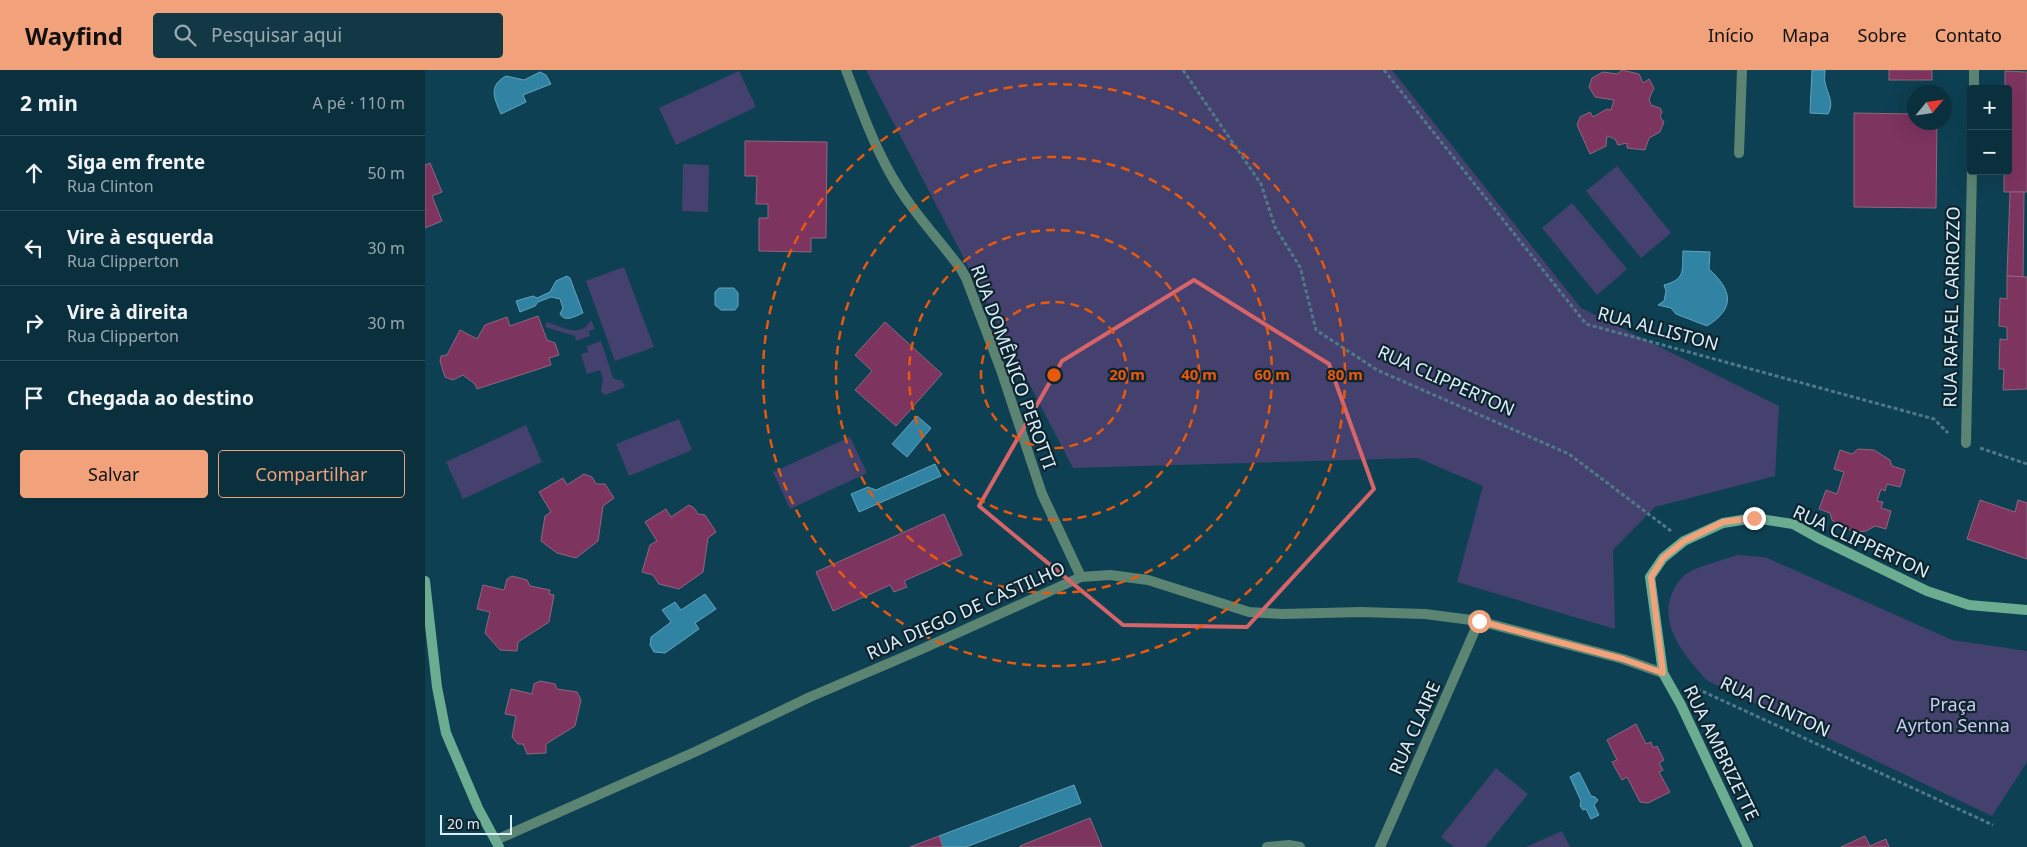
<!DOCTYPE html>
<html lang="pt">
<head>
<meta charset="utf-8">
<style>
	:root { --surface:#0a303e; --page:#133845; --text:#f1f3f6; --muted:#99a9b0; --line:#2a4b58; --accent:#f1a27b }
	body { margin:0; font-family:"Noto Sans",sans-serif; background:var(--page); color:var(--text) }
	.controls { position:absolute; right:15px; top:15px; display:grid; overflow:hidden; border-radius:5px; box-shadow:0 5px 20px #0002 }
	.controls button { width:45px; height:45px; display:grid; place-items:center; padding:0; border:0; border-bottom:1px solid var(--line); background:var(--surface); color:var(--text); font:25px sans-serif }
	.compass { position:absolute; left:1482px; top:15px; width:45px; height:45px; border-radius:50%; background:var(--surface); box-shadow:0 5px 20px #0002; rotate:61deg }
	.scale { position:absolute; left:15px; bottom:12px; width:72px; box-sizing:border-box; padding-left:5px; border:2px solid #d8f0fc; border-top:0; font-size:14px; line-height:18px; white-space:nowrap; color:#d8f0fc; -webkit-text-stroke:4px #10242d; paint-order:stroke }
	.stop { position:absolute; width:15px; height:15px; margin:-11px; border:4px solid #f1a27b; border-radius:50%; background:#fff }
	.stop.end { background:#f1a27b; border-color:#fff; box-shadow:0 1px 5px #0008 }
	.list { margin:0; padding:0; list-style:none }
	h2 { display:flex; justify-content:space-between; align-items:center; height:65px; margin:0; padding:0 20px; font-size:21px }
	h2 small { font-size:16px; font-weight:400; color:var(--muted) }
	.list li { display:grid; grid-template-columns:32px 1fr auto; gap:15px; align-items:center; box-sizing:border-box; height:75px; padding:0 20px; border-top:1px solid var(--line) }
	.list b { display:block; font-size:19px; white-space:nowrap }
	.list p { margin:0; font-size:16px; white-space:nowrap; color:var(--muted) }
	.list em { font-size:16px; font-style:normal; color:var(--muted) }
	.actions { display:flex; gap:10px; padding:15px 20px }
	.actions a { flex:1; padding:11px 0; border:1px solid var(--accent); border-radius:5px; text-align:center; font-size:18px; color:var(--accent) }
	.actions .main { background:var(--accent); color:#111 }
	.icon { flex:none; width:28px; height:28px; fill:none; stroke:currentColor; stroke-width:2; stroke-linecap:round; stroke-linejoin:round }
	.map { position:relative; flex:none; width:1602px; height:777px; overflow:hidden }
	header { display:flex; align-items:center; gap:30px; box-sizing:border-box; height:70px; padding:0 25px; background:var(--accent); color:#111 }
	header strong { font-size:24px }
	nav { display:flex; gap:28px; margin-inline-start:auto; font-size:18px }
	.search { width:350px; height:45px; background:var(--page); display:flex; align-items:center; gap:12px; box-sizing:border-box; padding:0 18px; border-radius:5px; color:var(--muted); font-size:19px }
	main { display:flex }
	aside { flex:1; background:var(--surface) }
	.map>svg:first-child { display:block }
	.green { fill:#45416f }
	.water { fill:#3083a2; stroke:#62a4bd }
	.building { fill:#7d345f; stroke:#8f677c }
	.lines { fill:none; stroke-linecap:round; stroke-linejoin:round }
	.path { stroke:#4f7989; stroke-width:3; stroke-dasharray:4 2.5; stroke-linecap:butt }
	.street { stroke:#5c8473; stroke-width:10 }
	.secondary { stroke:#6cad92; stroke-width:10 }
	.route { stroke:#f1a27b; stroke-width:6 }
	.marked { fill:none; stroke:#d76468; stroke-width:4; stroke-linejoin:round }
	.ring { fill:none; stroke:#e8590c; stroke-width:2.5; stroke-dasharray:9 6 }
	.labels { text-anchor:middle; stroke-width:4.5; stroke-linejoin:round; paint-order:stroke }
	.street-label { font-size:18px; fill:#d8f0fc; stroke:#10242d }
	.park-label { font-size:18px; fill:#cccbf5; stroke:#10242d }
	.centre { fill:#e8590c; stroke:#10242d; stroke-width:2.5 }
	.ring-label { font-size:15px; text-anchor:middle; font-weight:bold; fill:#e8590c; stroke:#10242d; stroke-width:4.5; stroke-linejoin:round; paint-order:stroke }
</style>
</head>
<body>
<header>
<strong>Wayfind</strong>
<div class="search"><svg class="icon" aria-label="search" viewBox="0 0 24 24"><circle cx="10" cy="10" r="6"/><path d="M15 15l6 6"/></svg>Pesquisar aqui</div>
<nav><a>Início</a><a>Mapa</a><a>Sobre</a><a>Contato</a></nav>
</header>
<main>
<aside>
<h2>2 min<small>A pé · 110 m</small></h2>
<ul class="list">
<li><svg class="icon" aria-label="ahead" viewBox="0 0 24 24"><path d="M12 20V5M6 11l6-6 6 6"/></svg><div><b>Siga em frente</b><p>Rua Clinton</p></div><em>50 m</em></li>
<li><svg class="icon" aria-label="left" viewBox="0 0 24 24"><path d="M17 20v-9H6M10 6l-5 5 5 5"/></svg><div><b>Vire à esquerda</b><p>Rua Clipperton</p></div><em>30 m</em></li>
<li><svg class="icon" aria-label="right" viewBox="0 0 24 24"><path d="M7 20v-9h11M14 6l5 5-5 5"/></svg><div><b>Vire à direita</b><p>Rua Clipperton</p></div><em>30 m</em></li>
<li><svg class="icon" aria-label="arrive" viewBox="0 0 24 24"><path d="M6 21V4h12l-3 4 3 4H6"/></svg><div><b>Chegada ao destino</b></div></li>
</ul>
<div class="actions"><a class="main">Salvar</a><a>Compartilhar</a></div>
</aside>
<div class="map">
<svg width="1602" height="777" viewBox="0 0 1602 777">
	<rect width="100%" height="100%" fill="#0d4052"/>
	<g class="green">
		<path d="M441 0H967L1156 238 1354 336 1350 406 1230 437 1188 480 1190 559 1032 512 1058 416 993 388 648 398Z"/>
		<path d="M314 1 331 37 251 75 234 38Z"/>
		<path d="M258 94 284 95 283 142 257 141Z"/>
		<path d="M1192 96 1246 163 1216 188 1161 121Z"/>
		<path d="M1147 133 1202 199 1172 225 1117 158Z"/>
		<path d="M199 197 229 277 190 291 161 211Z"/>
		<path d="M166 250 170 259 164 261 165 266 151 271 150 266 120 257 122 252C137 257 156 269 166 250Z"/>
		<path d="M176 271 188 308 197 311 200 317 180 325 176 321 178 309 175 300 162 304 156 284 163 282 162 276Z"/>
		<path d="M254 349 267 380 204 406 191 374Z"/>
		<path d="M101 355 117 392 38 429 21 392Z"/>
		<path d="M425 367 442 403 365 439 348 402Z"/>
		<path d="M1312 485 1340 487 1527 570 1602 581V692L1567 746 1283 611C1260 587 1231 553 1249 519 1252 514 1256 507 1261 504 1276 495 1296 491 1312 485Z"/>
		<path d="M1071 698 1103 724 1060 777H1029L1016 767Z"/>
		<path d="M1137 761 1145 777H1101Z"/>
	</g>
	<g class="water">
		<path d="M1387 0H1400C1400 4 1399 9 1400 12 1402 24 1410 32 1403 44L1385 43Z"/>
		<path d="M115 2 121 5 126 14 98 25 101 32 76 44C69 28 63 16 81 6L99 10Z"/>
		<path d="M1258 181 1285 182 1284 199C1307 220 1311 238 1282 256L1251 244 1246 238 1233 235 1239 231 1241 221 1239 215C1261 209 1257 201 1258 181Z"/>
		<path d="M142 206 145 208 158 243C151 246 140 253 135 244L138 238 135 229 126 227 113 232 110 236 95 242 91 231 108 226 112 228 125 222 131 211Z"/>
		<path d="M294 218H309L313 223V236L310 240H296L290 235V222Z"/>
		<path d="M492 346 506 358 482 387 467 374Z"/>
		<path d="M510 394 516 406 434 442 426 424 443 417 451 420Z"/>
		<path d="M280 524 291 539 270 553 274 559 240 583 229 582 225 575 226 567 246 552 237 540 250 532 256 540Z"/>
		<path d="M1154 702 1166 726 1170 727 1173 730 1169 735 1174 745 1166 749 1161 739 1158 740 1155 736 1156 731 1145 707Z"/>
		<path d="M649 715 656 733 541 777H518L514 766Z"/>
	</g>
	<g class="building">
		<path d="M1197 0 1214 4 1218 13 1224 9 1229 18 1224 29 1226 35 1235 38 1237 42 1235 47 1239 52 1235 62 1224 68 1220 80 1202 78V73L1193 75 1190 69 1182 66 1181 76 1165 84 1152 55 1155 47 1165 42 1168 47 1182 39 1186 40 1189 30 1170 27 1164 17 1167 8 1178 2 1192 4Z"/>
		<rect x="1464" y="0" width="43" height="10"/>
		<path d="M1580 1 1602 2V122H1579V101H1583V19H1580Z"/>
		<path d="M1429 43 1490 44V52H1512L1511 138 1429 137Z"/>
		<path d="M320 71 402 72 401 168H386V182L334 181V148H343V134H331L332 106H320Z"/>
		<path d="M5 93 17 122 7 126 17 151 0 158V95Z"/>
		<path d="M1585 122H1599L1598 207 1582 206Z"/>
		<path d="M1582 206 1602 207V319L1578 320 1579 299H1574L1575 269 1582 270V257L1574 256 1575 228 1582 229Z"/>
		<path d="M113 246 122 270 130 273 134 285 124 288 126 295 52 319 50 314 38 305 28 310 20 307 15 291 16 286 22 285 35 260 52 269 60 255 82 247 85 256Z"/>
		<path d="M460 252 517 304 471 356 430 320 447 301 430 285Z"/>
		<path d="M1433 379 1449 380 1465 390 1467 396 1480 400 1475 417 1462 414 1460 421 1456 419 1452 431 1458 432 1456 438 1466 441 1461 459 1450 456 1441 461 1431 462 1416 457 1407 450 1405 443 1394 439 1401 420 1412 424 1419 402 1409 399 1415 380 1427 384Z"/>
		<path d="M159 404 167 407 171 414H180L189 428 178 436 173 471 151 488 132 483 116 471 120 446 126 442 114 422 138 408 142 415Z"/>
		<path d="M1555 430 1590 442 1593 430 1602 433V489L1542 469Z"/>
		<path d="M264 435 269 438 273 444 280 445 291 462 283 468 278 502 254 519 234 514 228 505 217 502 225 475 232 471 220 452 241 439 246 447Z"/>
		<path d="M519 444 537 485 479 511 482 517 469 522 465 515 408 541 391 502Z"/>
		<path d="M87 506 102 510 105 516 125 520 124 524 129 525 124 552 93 572 92 581 75 580 60 563 65 542 52 539 58 515 79 520 82 509Z"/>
		<path d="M115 611 130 614 132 619 152 622 156 630 150 656 121 674V683L102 684 98 674H93L87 667 91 646 80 644 86 619 107 624 109 614Z"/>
		<path d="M1211 654 1221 674 1226 672 1228 678 1232 676 1239 690 1234 693 1238 700 1234 702 1245 722 1223 733 1215 732 1202 707 1197 710 1187 692 1192 690 1182 670Z"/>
		<path d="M665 748 677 777H595V776Z"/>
		<path d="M514 766 518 777H485Z"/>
		<path d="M1440 766 1445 776 1461 769 1464 777H1416Z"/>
	</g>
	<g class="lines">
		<g class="path">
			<path d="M758 0 836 114 850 157 875 197 891 260 952 300 1144 384 1246 461"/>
			<path d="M959 0 1161 254 1509 349 1523 363"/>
			<path d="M1555 378 1602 394"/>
			<path d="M1266 616 1568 755"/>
		</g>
		<g class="street">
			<path d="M421 0C434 34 447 71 465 103 484 138 512 167 536 199L541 208 576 300 617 424 656 507"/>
			<path d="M1549 19V0"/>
			<path d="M1314 83 1317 0"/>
			<path d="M1541 373 1547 101"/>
			<path d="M71 770 272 681 385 627 497 579 656 507 685 505 723 510 824 542 857 544 936 542 1000 544 1054 551 1198 589 1238 603"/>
			<path d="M842 777 864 775 875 777"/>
			<path d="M955 777 1054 551"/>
		</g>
		<g class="secondary">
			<path d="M0 511 12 617 21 663 53 738 74 777"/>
			<path d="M1323 777 1256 635 1238 603 1225 507 1238 488 1259 471 1298 453 1329 448 1368 454 1393 468 1502 521 1544 535 1602 540"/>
		</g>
	</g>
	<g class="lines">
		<path class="route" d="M1054 551 1198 589 1238 603 1226 507 1238 488 1259 471 1298 452 1329 448"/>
	</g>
	<path class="marked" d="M769 210 904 294 949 419 822 557 698 555 554 436 637 291Z"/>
	<g class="ring">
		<circle cx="629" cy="305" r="73"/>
		<circle cx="629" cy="305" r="145"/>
		<circle cx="629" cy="305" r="218"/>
		<circle cx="629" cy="305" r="291"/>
	</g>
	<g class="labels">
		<g class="street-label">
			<text transform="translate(1527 237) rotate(-89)" y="6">RUA RAFAEL CARROZZO</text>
			<text transform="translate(1233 259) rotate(15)" y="6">RUA ALLISTON</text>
			<text transform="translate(588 297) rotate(70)" y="6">RUA DOMÊNICO PEROTTI</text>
			<text transform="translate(1021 311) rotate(24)" y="6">RUA CLIPPERTON</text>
			<text transform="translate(1436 472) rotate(25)" y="6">RUA CLIPPERTON</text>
			<text transform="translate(541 541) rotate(-24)" y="6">RUA DIEGO DE CASTILHO</text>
			<text transform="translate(1350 637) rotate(25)" y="6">RUA CLINTON</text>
			<text transform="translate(990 658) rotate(-66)" y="6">RUA CLAIRE</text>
			<text transform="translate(1296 683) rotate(64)" y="6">RUA AMBRIZETTE</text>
		</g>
		<g class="park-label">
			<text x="1528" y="641">Praça<tspan x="1528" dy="21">Ayrton Senna</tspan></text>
		</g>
	</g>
	<circle cx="629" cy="305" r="8" class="centre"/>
	<g class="ring-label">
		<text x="702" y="310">20 m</text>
		<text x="774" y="310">40 m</text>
		<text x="847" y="310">60 m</text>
		<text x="920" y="310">80 m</text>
	</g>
</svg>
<div class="controls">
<button>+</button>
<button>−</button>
</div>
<svg class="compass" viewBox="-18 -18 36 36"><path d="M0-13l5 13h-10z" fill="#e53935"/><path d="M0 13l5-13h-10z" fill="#99a9b0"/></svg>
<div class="scale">20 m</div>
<div class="stop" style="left:1054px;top:551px"></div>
<div class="stop end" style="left:1329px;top:448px"></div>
</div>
</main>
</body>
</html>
